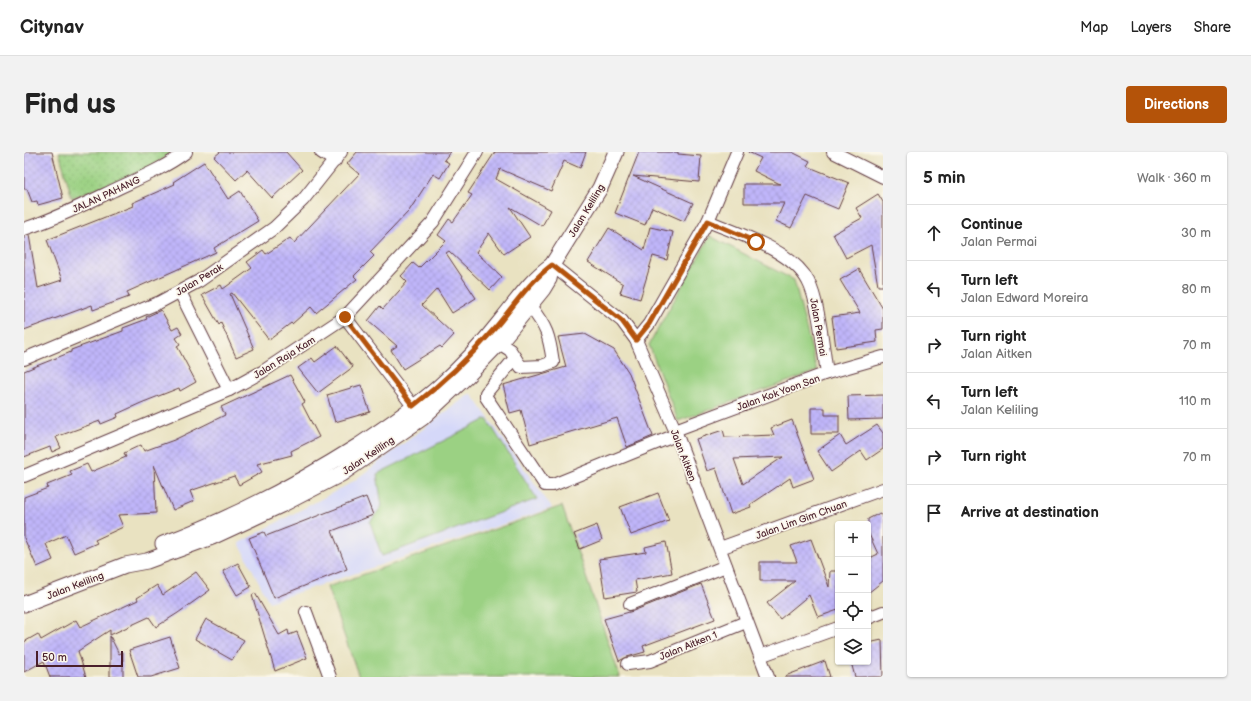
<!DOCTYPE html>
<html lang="en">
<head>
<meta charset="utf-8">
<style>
	:root { --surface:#fff; --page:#f2f2f2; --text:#222; --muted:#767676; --line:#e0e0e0; --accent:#b45309 }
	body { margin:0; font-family:"Balsamiq Sans",sans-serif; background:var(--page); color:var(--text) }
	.controls { position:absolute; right:12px; bottom:12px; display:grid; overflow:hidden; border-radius:4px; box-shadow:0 1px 3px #0004 }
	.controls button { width:36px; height:36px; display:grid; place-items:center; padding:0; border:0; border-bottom:1px solid var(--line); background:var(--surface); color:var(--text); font:20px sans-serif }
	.scale { position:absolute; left:12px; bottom:10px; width:87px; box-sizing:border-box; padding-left:4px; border:2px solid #4a1f2b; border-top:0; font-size:11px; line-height:14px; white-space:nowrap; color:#4a1f2b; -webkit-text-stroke:3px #fbf7ec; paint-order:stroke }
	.stop { position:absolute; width:12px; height:12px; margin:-9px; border:3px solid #b45309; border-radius:50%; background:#fff }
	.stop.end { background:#b45309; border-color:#fff; box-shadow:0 1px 4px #0008 }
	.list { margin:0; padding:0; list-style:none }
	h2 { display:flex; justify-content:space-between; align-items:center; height:52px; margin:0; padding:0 16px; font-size:17px }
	h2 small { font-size:13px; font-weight:400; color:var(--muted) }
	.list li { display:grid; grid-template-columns:26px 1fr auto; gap:12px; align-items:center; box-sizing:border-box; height:56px; padding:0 16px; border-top:1px solid var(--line) }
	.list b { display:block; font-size:15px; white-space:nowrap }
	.list p { margin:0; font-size:13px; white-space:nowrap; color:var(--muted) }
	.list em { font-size:13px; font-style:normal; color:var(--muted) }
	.icon { flex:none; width:22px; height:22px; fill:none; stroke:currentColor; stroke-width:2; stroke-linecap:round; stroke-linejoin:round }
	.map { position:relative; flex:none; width:859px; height:525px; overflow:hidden; border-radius:4px }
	header { display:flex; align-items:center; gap:24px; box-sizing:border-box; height:56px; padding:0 20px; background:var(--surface); border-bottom:1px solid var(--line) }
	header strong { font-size:19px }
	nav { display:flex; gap:22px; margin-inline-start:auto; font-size:14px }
	.intro { display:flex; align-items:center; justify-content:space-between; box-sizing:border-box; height:96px; padding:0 24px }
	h1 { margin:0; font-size:28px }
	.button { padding:10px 18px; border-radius:4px; background:var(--accent); color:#fff; font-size:14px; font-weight:700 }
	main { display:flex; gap:24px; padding:0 24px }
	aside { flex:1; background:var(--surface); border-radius:4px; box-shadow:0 1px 3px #0004 }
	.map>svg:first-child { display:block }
	.built { fill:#d5d8f9 }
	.green { fill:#9bd183; stroke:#727857 }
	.park { fill:url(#park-dots); stroke:#727857 }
	.building { fill:url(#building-cross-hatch); fill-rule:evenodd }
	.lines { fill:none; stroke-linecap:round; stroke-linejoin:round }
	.minor-casing { stroke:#623c42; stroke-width:14 }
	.major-casing { stroke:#623c42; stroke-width:17 }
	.minor { stroke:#fff; stroke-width:12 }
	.major { stroke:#fff; stroke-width:15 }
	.route { stroke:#b45309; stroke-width:5 }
	.labels { text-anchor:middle; stroke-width:3.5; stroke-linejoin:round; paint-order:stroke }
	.street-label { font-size:10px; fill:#4a1f2b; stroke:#fbf7ec }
</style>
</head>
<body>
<header>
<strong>Citynav</strong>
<nav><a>Map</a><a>Layers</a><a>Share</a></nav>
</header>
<div class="intro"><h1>Find us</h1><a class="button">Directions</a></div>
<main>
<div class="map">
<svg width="859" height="525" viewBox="0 0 859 525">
	<defs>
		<pattern id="park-dots" width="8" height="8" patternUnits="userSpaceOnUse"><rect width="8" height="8" fill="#9bd183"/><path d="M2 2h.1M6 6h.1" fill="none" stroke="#87b371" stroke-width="1.8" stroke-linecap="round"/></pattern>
		<pattern id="building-cross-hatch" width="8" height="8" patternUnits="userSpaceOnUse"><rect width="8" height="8" fill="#c0b6fa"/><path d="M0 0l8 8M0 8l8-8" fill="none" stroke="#a69cd6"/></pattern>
	</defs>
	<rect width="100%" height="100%" fill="#fbf7ec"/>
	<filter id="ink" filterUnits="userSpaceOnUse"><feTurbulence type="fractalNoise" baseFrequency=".025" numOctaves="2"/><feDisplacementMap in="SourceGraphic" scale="8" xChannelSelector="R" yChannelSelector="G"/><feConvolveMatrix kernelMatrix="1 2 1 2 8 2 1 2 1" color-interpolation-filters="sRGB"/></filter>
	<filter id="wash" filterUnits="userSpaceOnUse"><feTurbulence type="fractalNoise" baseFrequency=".012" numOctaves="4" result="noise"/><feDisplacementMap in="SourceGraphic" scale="16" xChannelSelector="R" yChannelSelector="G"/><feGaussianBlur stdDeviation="0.9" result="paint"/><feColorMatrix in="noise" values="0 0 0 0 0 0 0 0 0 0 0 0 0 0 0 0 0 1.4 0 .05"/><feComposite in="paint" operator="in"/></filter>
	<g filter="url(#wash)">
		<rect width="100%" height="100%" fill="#e9e2c1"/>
		<path class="built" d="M447 241 528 356 245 450 215 391 327 331Z"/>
		<g class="green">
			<path d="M686 84 770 128 793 219 654 269 625 193Z"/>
			<path d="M463 267 513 347 358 404 346 370 358 354 353 322Z"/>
			<path d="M538 354 596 525H335L303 435Z"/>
		</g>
		<path class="park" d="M35 0H149L125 16 48 46Z"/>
		<g id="blocks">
			<g class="building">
				<path d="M0 0H28L39 46 14 53 13 49 8 50 3 37H0Z"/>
				<path d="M196 0H262L278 18 248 46 223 18 212 28 190 5Z"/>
				<path d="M333 0H426L420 8 425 11 416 26 409 22 385 59 346 100 350 104 330 124 333 127 292 161 287 155 268 172 267 171 245 188 208 141 206 142 230 197 212 205 197 171 195 173 178 143 197 133 199 137 228 116 223 110 239 98 242 102 266 86 270 91 335 22 323 12Z"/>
				<path d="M471 0H562L556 16 540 9 527 39 476 17 472 27 527 58 518 74 486 55 506 85 480 102 465 81 452 100 478 125 466 138 425 99 422 101 452 146 428 161 413 137 398 153 430 183 418 196 416 194 379 217 367 198 373 194 344 169 356 154 359 157 383 130 377 124 389 111 395 116 422 89 414 83 425 67 429 70 448 43 444 41Z"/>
				<path d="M615 0H654V2L677 4 675 30 609 24 669 51 660 69 628 55 621 73 591 61Z"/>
				<path d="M724 0H768L786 9 783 14 825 31 814 57 783 44 767 76 752 69 760 51H720V32H756L730 19 737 6Z"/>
				<path d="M180 10 204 47 216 39 234 69 190 96 192 100 103 140 105 145 69 158 68 153 0 178V84L5 83 14 136 38 128 23 88 109 54 108 51 151 32 149 30Z"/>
				<path d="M854 42 859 50V134H854L847 93 822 106 809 82 838 66 832 56Z"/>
				<path d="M626 75 649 80 643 108 629 104 616 147 596 141 599 132 564 110 585 76 620 98Z"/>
				<path d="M835 117 859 157V177L852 178 853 190 812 196 808 165 836 161 816 128Z"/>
				<path d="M137 158 148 178 154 175 158 182 152 186 156 192 153 194 172 230 156 239 155 236 117 251 93 262 94 265 77 272 76 269 32 285 37 296 28 300 26 295 0 305V219L47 200V198L99 179V176L123 167 122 165Z"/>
				<path d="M561 182 590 198 605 221 629 284 603 295 593 266 506 292 497 258 486 261 479 233 542 215 534 185Z"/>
				<path d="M313 194 329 215 294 241 274 216 288 206 291 210Z"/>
				<path d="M266 223 281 250 278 252 295 285 267 299 268 303 233 312 238 320 215 333 210 324 166 339 170 349 149 358 130 313 132 361 94 363 99 375 71 388 73 391 50 401 42 383 22 392 29 408 13 415 0 386V345L24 336 23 333 48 323 46 319 63 312 67 320 102 305 100 301 117 293 120 299 150 288 201 263 197 255Z"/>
				<path d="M337 233 346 260 311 270 303 243Z"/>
				<path d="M859 243V267L825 268 824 244Z"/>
				<path d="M787 256H801V263H815V282H787Z"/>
				<path d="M768 268 790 327 769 335 766 326 726 353 727 355 707 362 692 316 683 319 672 287 699 278 701 285 750 283 747 276ZM759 305 719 332 710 307Z"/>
				<path d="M853 273 859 281V297L843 308 837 299 807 320 793 299 816 283 822 293Z"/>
				<path d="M634 341 645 369 607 383 596 355Z"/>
				<path d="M342 345 349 363 308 379 323 417 250 446 225 386 240 380 242 384Z"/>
				<path d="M856 361 859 367V429L844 441V407L854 402 844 380V367Z"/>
				<path d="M573 373 578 388 556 397 550 382Z"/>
				<path d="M787 387 805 435 806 419H814V458L794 465 785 443 756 467 743 451 771 429H736V410H773L767 394Z"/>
				<path d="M642 390 648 421 611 428 613 440 581 445 575 407 622 400 621 395Z"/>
				<path d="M214 411 227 435 213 443 199 419Z"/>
				<path d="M172 420 186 438 154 461 132 475 125 465 86 483V478L54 499 62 525H26L20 509 0 520V490L14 482 17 488 52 468 56 475 114 448 113 446 133 433 139 443Z"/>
				<path d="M677 432 691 467 619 494 621 500 603 505 595 509 580 467 609 459Z"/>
				<path d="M231 441 255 483 264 478 265 483 273 480 283 506 251 519 228 443Z"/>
				<path d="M182 467 220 488 208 508 171 487Z"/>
				<path d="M86 484 95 502 99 500V525H86Z"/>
				<path d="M146 485 156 516 127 525H114L105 498Z"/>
				<path d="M858 488 859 525H831L827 510H844V491Z"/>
				<path d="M801 509 806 525H761V524Z"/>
			</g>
		</g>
	</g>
	<g filter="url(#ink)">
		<use href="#blocks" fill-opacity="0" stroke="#623c42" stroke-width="1"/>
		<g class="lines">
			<defs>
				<g id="minor">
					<path d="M297 0 311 9"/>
					<path d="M809 0 859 25"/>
					<path d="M684 69C714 82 768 98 784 129 795 149 799 197 803 221"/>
					<path d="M0 77C31 67 59 53 88 39 113 27 139 17 162 0"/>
					<path d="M528 113 598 169 612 188 651 278 744 525"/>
					<path d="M156 140 205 238"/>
					<path d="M321 165 389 254"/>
					<path d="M612 188 625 172 684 69 713 0"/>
					<path d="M475 191 486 198 497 215 518 214 529 210C525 183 523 176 506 154"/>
					<path d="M491 206 462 241V245L521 333H529L652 283"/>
					<path d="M0 207 136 150 175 129 250 76 279 48 317 0"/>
					<path d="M651 278 803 221 859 205"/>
					<path d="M0 324 205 238 238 220 321 165 409 70 453 0"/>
					<path d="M696 396 859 337"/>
					<path d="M606 452 702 414"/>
					<path d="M282 460 306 525"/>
					<path d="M844 466 859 460"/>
					<path d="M736 504 814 476"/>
					<path d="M604 512 626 509 722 470"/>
				</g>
				<g id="major">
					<path d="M139 392C208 367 272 333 334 294 361 276 390 257 415 235 436 216 457 194 475 171 492 151 506 128 528 113"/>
					<path d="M0 452 101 413 123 409 188 385 257 353 317 322 398 266 443 224 475 191 519 137 525 127 528 113 576 36 592 0"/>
				</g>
			</defs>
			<use href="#minor" class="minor-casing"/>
			<use href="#major" class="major-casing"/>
			<use href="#minor" class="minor"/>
			<use href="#major" class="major"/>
		</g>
	</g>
	<g class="lines" filter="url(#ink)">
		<path class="route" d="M321 165 389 254C419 231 446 205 471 176 489 155 505 130 528 113L598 169 612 188 625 172 684 69 732 90"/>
	</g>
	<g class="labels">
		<g class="street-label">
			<text transform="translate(82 42) rotate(-25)" y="4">JALAN PAHANG</text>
			<text transform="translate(562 58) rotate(-59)" y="4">Jalan Keliling</text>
			<text transform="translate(175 127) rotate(-31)" y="4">Jalan Perak</text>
			<text transform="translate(795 175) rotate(80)" y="4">Jalan Permai</text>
			<text transform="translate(260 205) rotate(-32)" y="4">Jalan Raja Kam</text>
			<text transform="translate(754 240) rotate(-20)" y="4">Jalan Kok Yoon San</text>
			<text transform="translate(344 303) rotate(-34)" y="4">Jalan Keliling</text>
			<text transform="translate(660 303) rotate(69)" y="4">Jalan Aitken</text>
			<text transform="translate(777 367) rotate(-20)" y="4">Jalan Lim Gim Chuan</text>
			<text transform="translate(51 433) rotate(-21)" y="4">Jalan Keliling</text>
			<text transform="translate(664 493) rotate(-22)" y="4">Jalan Aitken 1</text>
		</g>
	</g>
</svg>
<div class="controls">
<button>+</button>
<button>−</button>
<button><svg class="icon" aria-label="locate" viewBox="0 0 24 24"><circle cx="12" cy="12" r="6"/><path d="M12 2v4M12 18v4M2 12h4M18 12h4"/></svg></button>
<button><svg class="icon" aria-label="layers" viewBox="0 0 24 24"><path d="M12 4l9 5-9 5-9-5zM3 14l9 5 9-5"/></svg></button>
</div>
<div class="scale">50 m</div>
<div class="stop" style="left:732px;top:90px"></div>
<div class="stop end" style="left:321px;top:165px"></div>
</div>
<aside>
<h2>5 min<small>Walk · 360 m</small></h2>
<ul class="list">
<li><svg class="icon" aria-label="ahead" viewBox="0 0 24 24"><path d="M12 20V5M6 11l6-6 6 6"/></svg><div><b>Continue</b><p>Jalan Permai</p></div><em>30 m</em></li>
<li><svg class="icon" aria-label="left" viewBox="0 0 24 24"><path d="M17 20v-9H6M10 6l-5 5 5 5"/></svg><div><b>Turn left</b><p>Jalan Edward Moreira</p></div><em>80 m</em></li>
<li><svg class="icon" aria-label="right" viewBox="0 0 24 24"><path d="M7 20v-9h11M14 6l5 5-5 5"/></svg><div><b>Turn right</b><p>Jalan Aitken</p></div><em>70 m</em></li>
<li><svg class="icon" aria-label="left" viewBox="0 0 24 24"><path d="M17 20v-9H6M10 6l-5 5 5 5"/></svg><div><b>Turn left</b><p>Jalan Keliling</p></div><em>110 m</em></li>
<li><svg class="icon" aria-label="right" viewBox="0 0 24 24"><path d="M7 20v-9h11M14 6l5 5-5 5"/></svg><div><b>Turn right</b></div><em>70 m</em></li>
<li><svg class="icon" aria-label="arrive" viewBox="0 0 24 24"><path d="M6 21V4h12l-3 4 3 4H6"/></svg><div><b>Arrive at destination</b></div></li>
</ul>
</aside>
</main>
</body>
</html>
